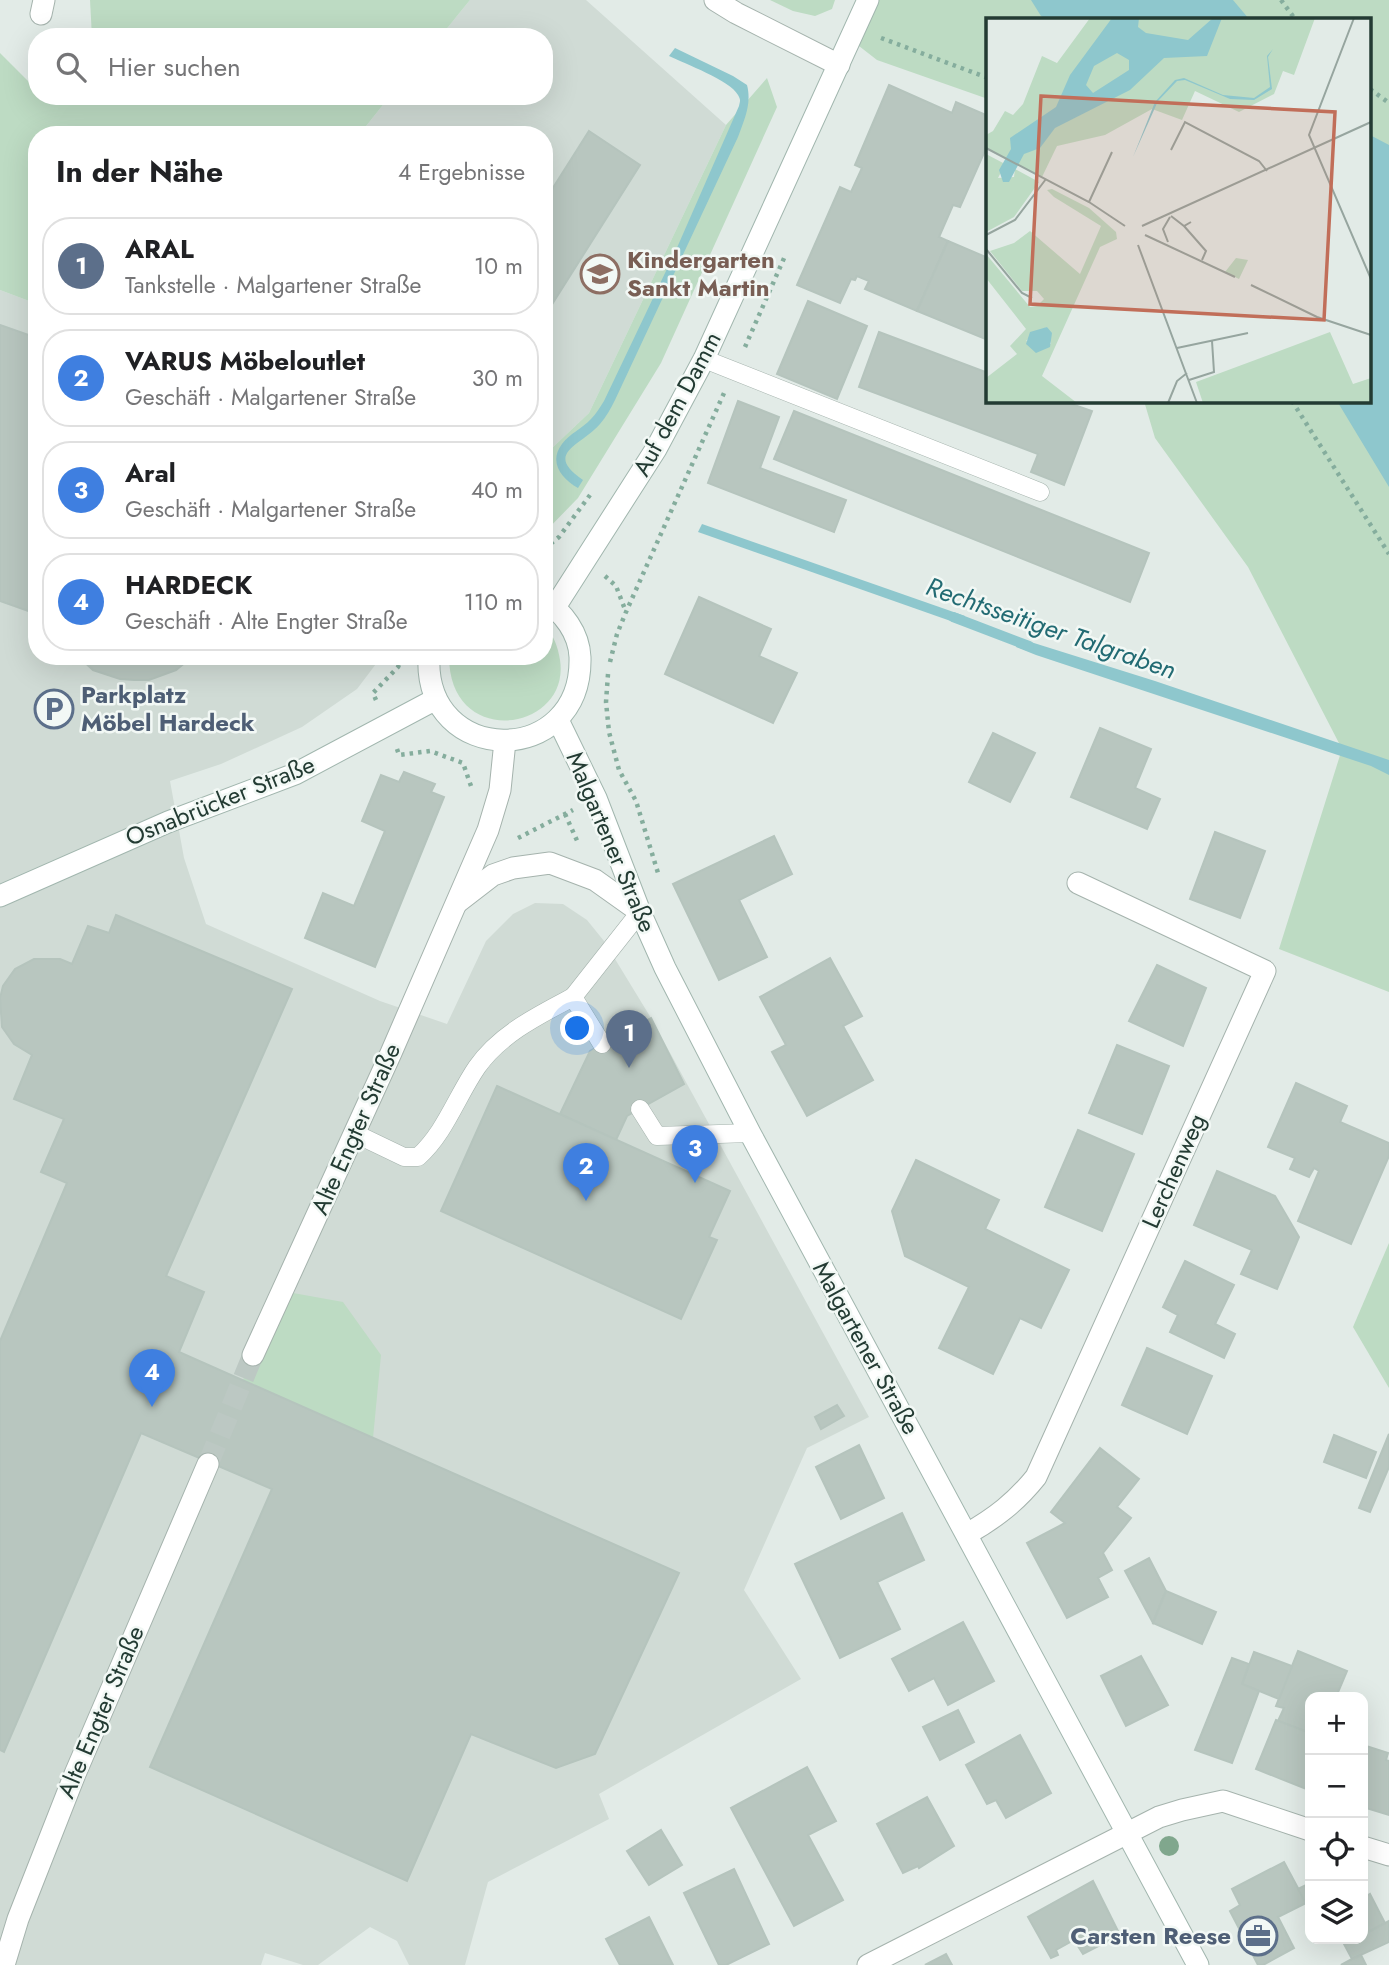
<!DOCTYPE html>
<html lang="de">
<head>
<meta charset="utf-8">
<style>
	:root { --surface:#fff; --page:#f2f2f2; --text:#202124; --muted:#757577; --line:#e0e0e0; --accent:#0f766e }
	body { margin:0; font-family:Jost,sans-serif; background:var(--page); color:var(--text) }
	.controls { position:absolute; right:21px; bottom:21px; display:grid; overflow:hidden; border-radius:14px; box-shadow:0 7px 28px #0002 }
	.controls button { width:63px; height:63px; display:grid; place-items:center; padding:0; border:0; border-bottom:2px solid var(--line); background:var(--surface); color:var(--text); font:35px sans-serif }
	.you { position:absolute; left:578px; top:1029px; width:24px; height:24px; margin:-18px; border:5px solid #fff; border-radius:50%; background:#1a73e8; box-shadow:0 0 0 10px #1a73e833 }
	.badge { display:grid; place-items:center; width:46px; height:46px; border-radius:50%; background:var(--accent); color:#fff; font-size:23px; font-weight:700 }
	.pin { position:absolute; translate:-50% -58px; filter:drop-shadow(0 2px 4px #0008) }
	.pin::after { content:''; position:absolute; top:37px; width:24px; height:21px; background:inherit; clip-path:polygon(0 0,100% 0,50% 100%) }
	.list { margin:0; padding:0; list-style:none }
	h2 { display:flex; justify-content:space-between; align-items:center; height:91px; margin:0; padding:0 28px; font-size:30px }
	h2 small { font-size:23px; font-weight:400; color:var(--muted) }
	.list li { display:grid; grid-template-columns:46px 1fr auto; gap:21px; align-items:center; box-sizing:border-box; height:98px; margin:0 14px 14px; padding:0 14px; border:2px solid var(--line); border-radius:28px }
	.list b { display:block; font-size:26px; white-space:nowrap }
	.list p { margin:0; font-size:23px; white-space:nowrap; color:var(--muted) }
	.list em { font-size:23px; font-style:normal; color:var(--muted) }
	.icon { flex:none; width:38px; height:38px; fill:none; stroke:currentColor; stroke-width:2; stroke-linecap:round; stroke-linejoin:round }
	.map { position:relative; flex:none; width:1389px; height:1965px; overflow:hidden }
	.search { position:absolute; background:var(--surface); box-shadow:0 7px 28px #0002; left:28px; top:28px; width:525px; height:77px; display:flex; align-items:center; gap:18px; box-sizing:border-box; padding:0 24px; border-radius:28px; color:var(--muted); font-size:26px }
	.panel { position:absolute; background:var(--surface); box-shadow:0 7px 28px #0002; left:28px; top:126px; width:525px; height:539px; border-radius:28px }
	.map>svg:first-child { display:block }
	.built { fill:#d0dbd5 }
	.green { fill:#bddbc3 }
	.water { fill:#8ec7cd }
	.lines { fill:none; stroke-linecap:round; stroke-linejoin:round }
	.stream { stroke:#8ec7cd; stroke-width:10 }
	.building { fill:#b8c6bf; stroke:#b5c4bd; stroke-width:2 }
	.street-tunnel { stroke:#bcc8c3; stroke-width:21; stroke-dasharray:21 10; stroke-linecap:butt }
	.lane-casing { stroke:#a5b3ad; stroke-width:19 }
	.street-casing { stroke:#a5b3ad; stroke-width:23 }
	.secondary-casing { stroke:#a1b6ae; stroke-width:23 }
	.path { stroke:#85ad9d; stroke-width:4.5; stroke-dasharray:3.5 5; stroke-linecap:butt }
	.lane { stroke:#fff; stroke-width:18 }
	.street { stroke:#fff; stroke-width:21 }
	.secondary { stroke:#fff; stroke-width:21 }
	.tree { fill:#80a78d }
	.labels { text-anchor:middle; stroke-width:5; stroke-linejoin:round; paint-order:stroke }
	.education-label { font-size:24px; font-weight:bold; fill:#785e54; stroke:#f2f8f5; text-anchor:start }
	.street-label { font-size:24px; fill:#233b33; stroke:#f2f8f5 }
	.service-label { font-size:24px; font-weight:bold; fill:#4e5e75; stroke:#f2f8f5; text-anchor:start }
	.water-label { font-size:26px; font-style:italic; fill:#226b73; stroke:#f2f8f5 }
	.inset-road { fill:none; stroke:#96a59f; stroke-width:2 }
	.view { fill:#c16e59; fill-opacity:0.15; stroke:#c16e59; stroke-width:3.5 }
	.inset-edge { fill:none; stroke:#233b33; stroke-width:3.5 }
</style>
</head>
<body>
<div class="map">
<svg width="1389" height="1965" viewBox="0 0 1389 1965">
	<rect width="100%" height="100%" fill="#e2ebe7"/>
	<g class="built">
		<path d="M470 0H586L726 125 589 413 550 450 544 447V135H359L390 96H544V37H440Z"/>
		<path d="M0 290 37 304V656H382L357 689 302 727 221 764 170 781 184 858 206 924 380 1001 447 1024 486 941 513 914 535 903 563 904 587 920 604 941 651 1018 869 1417 807 1448 744 1590 801 1679 599 1794 609 1819 488 1882 465 1965H409L397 1941 370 1927 318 1965H303L265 1953 261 1965H0Z"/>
	</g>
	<g class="green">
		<path d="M90 0H470L440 37H92Z"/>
		<path d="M770 0H835L832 9 815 16 793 11Z"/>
		<path d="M868 0H1389V992L1279 949 1342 749 1248 567 1155 438 1144 401H1370V19H988V99L877 60 850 39Z"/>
		<path d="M0 53 37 90V96H390L359 135H37V304L0 290Z"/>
		<path d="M767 78 777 107 661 363 578 498 544 533V447L551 449 589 413 726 125Z"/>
		<path d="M544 626C554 635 558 647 560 660 571 731 449 751 449 656H544Z"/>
		<path d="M1389 1243V1388L1353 1327Z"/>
		<path d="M282 1291 343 1302 381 1355 373 1438 243 1380Z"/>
	</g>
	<g class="water">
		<path d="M1031 0H1233L1249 19H1047L1041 16Z"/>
		<path d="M675 48 733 76 747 85C752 104 744 120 738 137L615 400C611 408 606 417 600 424 581 446 543 453 583 480L578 488C562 479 548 462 562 444 569 434 583 428 591 419 596 414 600 407 604 401L676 250 739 106C740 101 741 100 738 95 730 80 685 64 669 56Z"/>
		<path d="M1370 135 1389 145V487L1337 401H1370Z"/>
		<path d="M702 524 965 616V621L962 625 698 532Z"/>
		<path d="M1018 638 1155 681 1389 760V775L1371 766 1036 655 1016 647Z"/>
	</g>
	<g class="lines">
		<path class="stream" d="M953 617 1029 646"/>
	</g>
	<g class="building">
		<path d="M889 85 952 113 956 102 988 116V144L960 207 953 205 939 237 948 241 917 311 865 289 869 281 857 276 855 280 851 279 840 303 797 285 840 187 851 192 862 168 855 165Z"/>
		<path d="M589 131 640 165 544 317V202Z"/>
		<path d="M948 241 988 258V340L917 311Z"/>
		<path d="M808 301 867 326 837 399 777 374Z"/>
		<path d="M0 325 37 338V614L0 601Z"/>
		<path d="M879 332 988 373V401H1063L1092 411 1064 485 1031 472 1038 454 859 387Z"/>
		<path d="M738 401 779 417 760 468 846 500 834 532 708 483Z"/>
		<path d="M794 411 1149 553 1130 602 774 459Z"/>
		<path d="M699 597 771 629 759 656 797 673 773 723 665 674Z"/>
		<path d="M78 656H193L176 670 149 680H134L120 679 93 670Z"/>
		<path d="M1100 728 1151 749 1135 788 1160 799 1147 829 1071 797Z"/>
		<path d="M993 733 1035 753 1010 802 969 782Z"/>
		<path d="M404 772 435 784 431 792 444 797 375 967 305 938 323 893 354 906 385 831 362 821 381 775 399 782Z"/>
		<path d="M1215 832 1265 851 1240 918 1190 899Z"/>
		<path d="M774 836 792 874 739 900 767 957 719 980 673 884Z"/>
		<path d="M116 915 292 989 166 1276 204 1292 179 1352 679 1573 595 1754 556 1768 471 1734 407 1881 150 1767 272 1489 141 1433 4 1752 0 1750V1341L67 1183 41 1172 64 1119 14 1099 32 1055 14 1044 2 1027 0 998 3 986 15 969 34 959H60L72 964 88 926 109 933Z"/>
		<path d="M830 958 862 1016 843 1026 873 1080 807 1116 772 1052 786 1045 760 997Z"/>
		<path d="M1157 965 1206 988 1183 1046 1129 1021Z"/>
		<path d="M651 1018 684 1084 627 1116 616 1140 560 1114 590 1051Z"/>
		<path d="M1117 1045 1169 1066 1142 1134 1089 1113Z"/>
		<path d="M1296 1083 1347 1106 1340 1122 1389 1143V1156L1351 1244 1298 1221 1319 1171 1314 1168 1309 1177 1290 1169 1295 1158 1268 1147Z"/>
		<path d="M497 1086 730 1191 709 1237 717 1240 681 1319 441 1211Z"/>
		<path d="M1078 1130 1134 1154 1102 1231 1045 1207Z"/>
		<path d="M916 1160 999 1200 985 1229 1069 1270 1041 1328 1020 1318 993 1374 939 1348 969 1287 905 1256 892 1211Z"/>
		<path d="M1217 1171 1275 1196 1299 1237 1277 1289 1241 1274 1252 1250 1194 1225Z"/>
		<path d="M1185 1261 1234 1285 1215 1324 1235 1334 1224 1358 1170 1332 1178 1315 1163 1307Z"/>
		<path d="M1147 1348 1212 1376 1187 1434 1122 1405Z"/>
		<path d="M837 1405 844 1416 821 1429 815 1417Z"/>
		<path d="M1389 1434V1467L1370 1512 1359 1508Z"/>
		<path d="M1334 1435 1376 1452 1366 1478 1324 1462Z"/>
		<path d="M859 1445 884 1498 841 1519 816 1467Z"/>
		<path d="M1100 1448 1139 1479 1117 1507 1131 1518 1103 1553 1112 1570 1098 1578 1108 1597 1067 1618 1027 1543 1065 1523 1051 1512Z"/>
		<path d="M902 1513 924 1560 877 1582 900 1629 840 1658 795 1564Z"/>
		<path d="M1149 1558 1166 1591 1153 1623 1125 1571Z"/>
		<path d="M1166 1591 1216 1612 1202 1644 1153 1623Z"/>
		<path d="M963 1622 994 1681 948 1705 934 1678 909 1691 892 1659Z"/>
		<path d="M1298 1651 1347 1671 1336 1697H1310V1733L1278 1721 1284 1708 1276 1706Z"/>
		<path d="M1254 1652 1292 1666 1279 1699 1242 1684Z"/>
		<path d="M1141 1656 1168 1705 1126 1726 1101 1676Z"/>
		<path d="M1232 1658 1249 1664 1242 1684 1259 1691 1232 1763 1195 1750Z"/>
		<path d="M958 1710 974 1742 940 1760 923 1727Z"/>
		<path d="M1276 1720 1310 1733 1309 1790 1256 1769Z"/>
		<path d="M1020 1735 1051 1793 1006 1818 996 1800 987 1804 966 1765Z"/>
		<path d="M1363 1745 1388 1753 1386 1760 1389 1761V1815L1363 1807Z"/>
		<path d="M807 1767 836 1821 808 1835 843 1900 794 1926 731 1808Z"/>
		<path d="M927 1797 954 1846 919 1868 918 1866 903 1873 877 1824Z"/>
		<path d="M661 1830 682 1865 649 1885 627 1851Z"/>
		<path d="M1284 1862 1306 1903 1278 1917 1294 1948 1263 1965H1258L1230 1911 1240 1905 1232 1889Z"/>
		<path d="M734 1869 769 1944 726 1965H719L684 1893Z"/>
		<path d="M1093 1881 1120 1935 1083 1954 1074 1940 1056 1950 1058 1955 1051 1958 1028 1917Z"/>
		<path d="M1310 1883V1911L1298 1889Z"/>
		<path d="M1370 1894 1385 1923 1363 1935V1898Z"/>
		<path d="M649 1917 673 1965H620L606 1939Z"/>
		<path d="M1389 1921V1942L1352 1959 1344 1944 1355 1939H1363V1935Z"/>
		<path d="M946 1954 952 1965H925Z"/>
		<path d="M1361 1955 1366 1965H1341L1352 1959Z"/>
	</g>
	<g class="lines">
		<path class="street-tunnel" d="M208 1464 253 1355"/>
		<defs>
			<g id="lane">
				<path d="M704 359 1040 492"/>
				<path d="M602 1044 573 997 640 912"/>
				<path d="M640 1109 657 1136 750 1133"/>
				<path d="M354 1133 404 1157H418C445 1133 457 1096 477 1067 500 1034 539 1015 573 997"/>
			</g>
			<g id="street">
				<path d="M715 0 736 13 839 65"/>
				<path d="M41 14 44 0"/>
				<path d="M458 902 493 875 513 868 550 863 595 880 640 912"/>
				<path d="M253 1355 391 1053 488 830 500 790 505 741"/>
				<path d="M967 1534C995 1518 1016 1502 1036 1477L1265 971 1078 883"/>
				<path d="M1363 1847 1389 1855"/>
				<path d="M4 1965 18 1919 75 1774 208 1464"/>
				<path d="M868 1965 1159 1817 1182 1810 1223 1801 1310 1830"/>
			</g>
			<g id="secondary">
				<path d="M555 607 656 449 704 359 868 0"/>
				<path d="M429 656C423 767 583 769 580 657 579 633 563 612 544 600"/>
				<path d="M558 720 596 798 640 912 665 968 750 1133 1198 1965"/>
				<path d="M0 896 168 822 295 774 436 699"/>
			</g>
		</defs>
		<use href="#lane" class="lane-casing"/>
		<use href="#street" class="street-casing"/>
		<use href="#secondary" class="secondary-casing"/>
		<g class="path">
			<path d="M1281 0 1295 19"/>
			<path d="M881 38 988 78"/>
			<path d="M1370 89 1389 103"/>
			<path d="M745 347 785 256"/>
			<path d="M1292 401 1389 554"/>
			<path d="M544 549 559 537 590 495"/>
			<path d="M605 576 616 586 626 612"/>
			<path d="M610 662 617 634 626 612 724 393"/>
			<path d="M608 674 606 702 609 732 619 770 636 801 658 873"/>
			<path d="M376 700 373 693 398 667 401 660"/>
			<path d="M397 749 399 755 430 751 463 763 471 786"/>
			<path d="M565 814 579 845"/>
			<path d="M518 838 573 810"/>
		</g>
		<use href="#lane" class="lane"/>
		<use href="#street" class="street"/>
		<use href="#secondary" class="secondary"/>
	</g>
	<circle class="tree" cx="1169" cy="1846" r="10"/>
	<defs>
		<symbol id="school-ring" viewBox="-11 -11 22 22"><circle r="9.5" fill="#f2f8f5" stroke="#8d6e63" stroke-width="1.5"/><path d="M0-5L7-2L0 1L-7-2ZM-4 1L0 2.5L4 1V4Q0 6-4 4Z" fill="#8d6e63"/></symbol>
		<symbol id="parking-ring" viewBox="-11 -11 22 22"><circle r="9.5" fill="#f2f8f5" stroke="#5c6f8a" stroke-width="1.5"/><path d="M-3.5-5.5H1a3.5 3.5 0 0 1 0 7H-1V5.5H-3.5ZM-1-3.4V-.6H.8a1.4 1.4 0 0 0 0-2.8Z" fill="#5c6f8a"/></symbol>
		<symbol id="office-ring" viewBox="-11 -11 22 22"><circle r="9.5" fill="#f2f8f5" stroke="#5c6f8a" stroke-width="1.5"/><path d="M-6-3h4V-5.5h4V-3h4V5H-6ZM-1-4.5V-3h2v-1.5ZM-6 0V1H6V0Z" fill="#5c6f8a"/></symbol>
	</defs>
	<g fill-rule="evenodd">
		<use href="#school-ring" x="578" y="252" width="44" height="44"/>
		<use href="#parking-ring" x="32" y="687" width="44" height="44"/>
		<use href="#office-ring" x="1236" y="1914" width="44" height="44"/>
	</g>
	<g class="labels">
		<g class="education-label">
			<text x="627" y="268">Kindergarten<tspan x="627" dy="28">Sankt Martin</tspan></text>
		</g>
		<g class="street-label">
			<text transform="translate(677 404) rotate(-62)" y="8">Auf dem Damm</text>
			<text transform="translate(220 801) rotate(-22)" y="8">Osnabrücker Straße</text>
			<text transform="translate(611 842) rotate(67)" y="8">Malgartener Straße</text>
			<text transform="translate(356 1129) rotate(-66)" y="8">Alte Engter Straße</text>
			<text transform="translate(1174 1171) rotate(-66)" y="8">Lerchenweg</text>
			<text transform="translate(866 1348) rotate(61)" y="8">Malgartener Straße</text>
			<text transform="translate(101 1712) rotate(-67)" y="8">Alte Engter Straße</text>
		</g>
		<g class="service-label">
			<text x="81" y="703">Parkplatz<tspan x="81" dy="28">Möbel Hardeck</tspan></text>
			<text x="1231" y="1944" text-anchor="end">Carsten Reese</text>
		</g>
		<g class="water-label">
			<text transform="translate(1051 628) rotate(19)" y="9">Rechtsseitiger Talgraben</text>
		</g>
	</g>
	<g transform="translate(986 18)">
		<rect width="385" height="385" fill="#e2ebe7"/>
		<path d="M104 0H329L308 57 297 53 288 76 253 94 209 73 196 102 166 91 119 117 71 128 56 159 0 130V117L7 113 19 93 27 97 37 86 56 38 71 45ZM0 136 19 146 12 160 28 159 29 151 53 164 28 199 0 214ZM66 171 103 190 130 214 131 221 114 229 56 358 91 385H0V360L31 336 24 328 40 311 0 260V236L44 289 51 288 58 281 51 273H36L4 233 28 225 44 213 94 256 115 208 68 179 61 172ZM61 309 65 326 40 323 48 316ZM250 240 262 242 253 261 239 254ZM344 314 367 366 385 360V385H217L210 364Z" fill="#bddbc3" fill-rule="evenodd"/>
		<path d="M126 0H153L152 9 160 15 202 22 227 0H236L221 38 178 40 144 72 69 110 54 130 38 136 23 164H17L13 152 25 131 24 120 70 89 84 57ZM131 35 143 42V52L107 75 100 67 108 48ZM287 31 282 39 286 71 268 82 244 81 199 62 191 63 172 83 147 139 169 84 189 62 198 60 237 77 268 80 284 69 281 38ZM61 309 66 315 64 329 50 335 40 326 44 314Z" fill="#8ec7cd" fill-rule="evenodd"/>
		<path class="inset-road" d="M368 0 323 117 385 261M0 130 103 184 139 208M185 132 199 104 273 143 281 153M103 184 126 134M185 198 198 208 205 204M156 208 385 104M198 208 220 233 216 242M0 217 29 202 60 161M159 217 249 259M182 224 177 211 184 199M152 227 211 385M0 231 36 275 46 280M265 267 331 299 385 317M191 330 262 315M203 362 228 354 226 323M182 385 191 363 201 355"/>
		<path class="view" d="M55 78 349 94 338 302 44 286Z"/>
		<rect width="385" height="385" class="inset-edge"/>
	</g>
</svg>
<div class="controls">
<button>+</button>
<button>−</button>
<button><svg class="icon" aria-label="locate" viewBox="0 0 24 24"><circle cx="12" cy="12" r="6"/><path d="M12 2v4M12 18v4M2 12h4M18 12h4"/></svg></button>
<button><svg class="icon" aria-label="layers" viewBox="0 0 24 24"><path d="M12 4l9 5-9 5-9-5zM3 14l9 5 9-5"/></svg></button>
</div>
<div class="you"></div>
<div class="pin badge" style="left:629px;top:1068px;background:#5c6f8a">1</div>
<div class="pin badge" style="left:586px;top:1201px;background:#3f7fe0">2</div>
<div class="pin badge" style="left:695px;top:1183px;background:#3f7fe0">3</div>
<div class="pin badge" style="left:152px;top:1407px;background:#3f7fe0">4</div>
<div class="search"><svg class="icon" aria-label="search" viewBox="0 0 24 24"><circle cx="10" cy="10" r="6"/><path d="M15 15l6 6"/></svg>Hier suchen</div>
<section class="panel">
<h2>In der Nähe<small>4 Ergebnisse</small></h2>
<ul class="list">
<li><span class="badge" style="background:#5c6f8a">1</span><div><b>ARAL</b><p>Tankstelle · Malgartener Straße</p></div><em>10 m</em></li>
<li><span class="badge" style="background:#3f7fe0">2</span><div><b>VARUS Möbeloutlet</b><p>Geschäft · Malgartener Straße</p></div><em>30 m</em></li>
<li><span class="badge" style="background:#3f7fe0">3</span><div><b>Aral</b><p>Geschäft · Malgartener Straße</p></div><em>40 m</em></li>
<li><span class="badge" style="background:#3f7fe0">4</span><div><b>HARDECK</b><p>Geschäft · Alte Engter Straße</p></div><em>110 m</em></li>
</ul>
</section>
</div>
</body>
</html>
